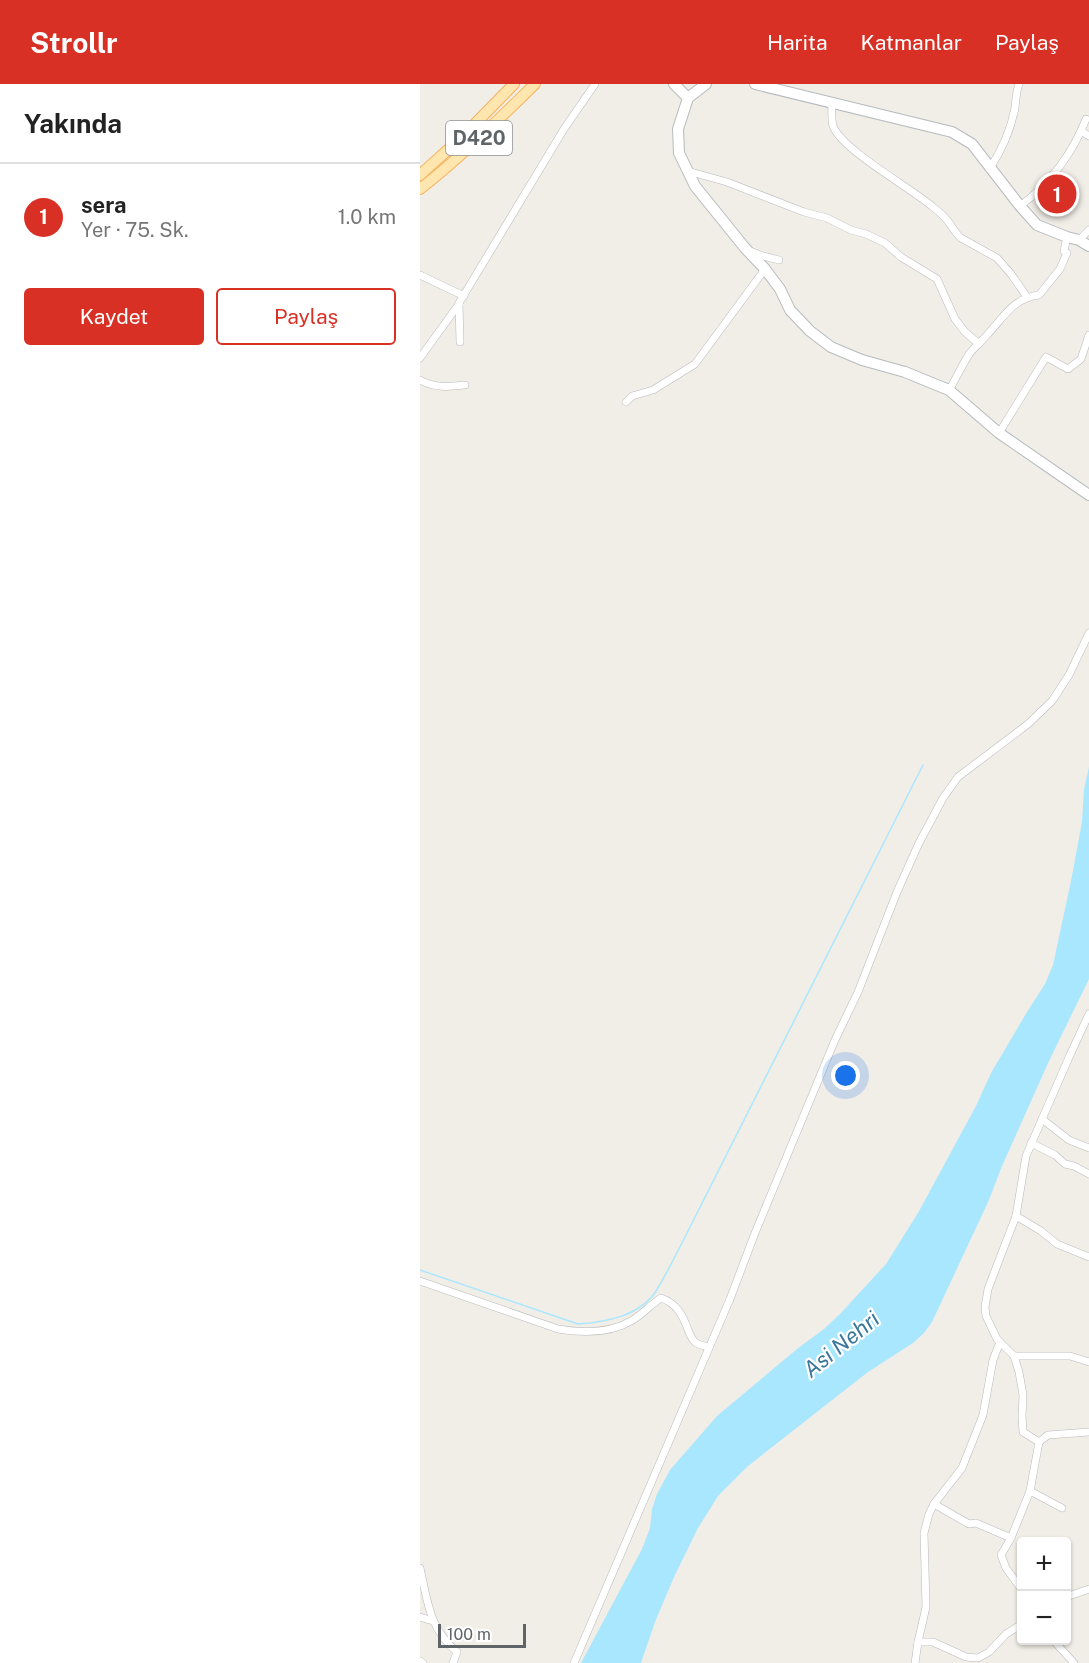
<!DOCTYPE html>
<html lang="tr">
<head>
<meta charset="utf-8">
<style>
	:root { --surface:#fff; --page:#f2f2f2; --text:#222; --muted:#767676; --line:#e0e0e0; --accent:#d93025 }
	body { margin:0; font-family:"Public Sans",sans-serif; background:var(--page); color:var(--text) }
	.controls { position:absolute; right:18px; bottom:18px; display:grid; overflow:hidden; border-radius:6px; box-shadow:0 2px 4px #0004 }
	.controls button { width:54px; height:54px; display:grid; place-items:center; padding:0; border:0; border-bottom:2px solid var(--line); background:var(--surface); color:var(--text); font:30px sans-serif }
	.scale { position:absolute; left:18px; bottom:15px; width:88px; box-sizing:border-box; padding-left:6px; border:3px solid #5e6467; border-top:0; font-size:16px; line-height:21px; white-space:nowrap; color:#5e6467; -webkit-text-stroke:4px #fff; paint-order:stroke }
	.you { position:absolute; left:426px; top:992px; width:21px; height:21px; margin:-15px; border:4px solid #fff; border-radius:50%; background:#1a73e8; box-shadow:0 0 0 9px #1a73e833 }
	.badge { display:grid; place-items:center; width:39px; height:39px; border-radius:50%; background:var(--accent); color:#fff; font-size:20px; font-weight:700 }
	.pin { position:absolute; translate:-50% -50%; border:3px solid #fff; box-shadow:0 2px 6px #0006 }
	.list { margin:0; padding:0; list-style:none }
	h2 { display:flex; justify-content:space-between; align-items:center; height:78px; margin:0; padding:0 24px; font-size:26px }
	h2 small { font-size:20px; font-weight:400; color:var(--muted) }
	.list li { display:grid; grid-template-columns:39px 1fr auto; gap:18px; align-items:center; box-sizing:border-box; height:108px; padding:0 24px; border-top:2px solid var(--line) }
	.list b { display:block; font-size:22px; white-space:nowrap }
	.list p { margin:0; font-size:20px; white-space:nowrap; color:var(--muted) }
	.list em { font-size:20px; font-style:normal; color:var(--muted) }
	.actions { display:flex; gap:12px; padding:18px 24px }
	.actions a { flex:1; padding:14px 0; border:2px solid var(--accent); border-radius:6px; text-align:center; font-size:21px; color:var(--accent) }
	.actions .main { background:var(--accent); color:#fff }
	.map { position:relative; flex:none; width:669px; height:1579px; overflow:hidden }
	header { display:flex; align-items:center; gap:36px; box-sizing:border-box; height:84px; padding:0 30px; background:var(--accent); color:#fff }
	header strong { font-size:28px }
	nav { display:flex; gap:33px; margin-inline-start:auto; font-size:21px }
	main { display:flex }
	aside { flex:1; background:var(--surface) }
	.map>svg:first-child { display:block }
	.water { fill:#a9e7ff }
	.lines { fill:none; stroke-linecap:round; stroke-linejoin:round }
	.stream { stroke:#a9e7ff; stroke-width:1.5 }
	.street-casing { stroke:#b7babd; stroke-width:8 }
	.secondary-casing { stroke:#b5bbbe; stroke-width:12 }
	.primary-casing { stroke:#f5b25c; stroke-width:12 }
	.street { stroke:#fff; stroke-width:7 }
	.secondary { stroke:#fff; stroke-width:10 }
	.primary { stroke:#ffe5ae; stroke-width:10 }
	.labels { text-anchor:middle; stroke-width:4.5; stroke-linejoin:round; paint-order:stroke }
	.shield { fill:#fff; stroke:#8e9295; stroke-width:1.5 }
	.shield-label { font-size:20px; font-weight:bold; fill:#5e6467 }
	.water-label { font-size:22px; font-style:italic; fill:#3a779a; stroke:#fff }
</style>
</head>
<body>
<header>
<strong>Strollr</strong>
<nav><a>Harita</a><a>Katmanlar</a><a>Paylaş</a></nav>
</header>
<main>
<aside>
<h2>Yakında<small></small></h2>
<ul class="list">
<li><span class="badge">1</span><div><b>sera</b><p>Yer · 75. Sk.</p></div><em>1.0 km</em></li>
</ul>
<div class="actions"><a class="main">Kaydet</a><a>Paylaş</a></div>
</aside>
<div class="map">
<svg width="669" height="1579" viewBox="0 0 669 1579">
	<rect width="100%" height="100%" fill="#f1ede7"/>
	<path class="water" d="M669 683V895L629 977 582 1082 569 1116 512 1238 504 1249 493 1259 448 1288 356 1360 327 1383 298 1412 278 1444 254 1493 235 1538 221 1579H161L222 1465 230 1444 232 1425 237 1410 250 1386 297 1332 377 1265 404 1245 420 1230 466 1180 498 1129 556 1022 571 989 607 928 625 900 633 881 651 797 662 738 664 705Z"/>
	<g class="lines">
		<path class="stream" d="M0 1186 158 1240C186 1238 220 1232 236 1207 246 1191 254 1174 263 1157L503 681"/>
		<defs>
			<g id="street">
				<path d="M412 19C412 26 411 34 413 42 422 66 491 104 513 123 518 127 523 131 527 136 532 142 535 149 541 154L577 174 591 190 607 213"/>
				<path d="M661 47 669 52"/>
				<path d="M570 84C582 66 591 45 595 24 596 16 596 8 599 0"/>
				<path d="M268 89 271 88 307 98 384 128 407 134 431 146 446 150 465 159 481 173 517 195 535 235 545 248 559 260"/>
				<path d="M600 122C629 101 653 69 666 35"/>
				<path d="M659 156 669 146"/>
				<path d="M330 167 340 171 359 176"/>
				<path d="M0 191 44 212"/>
				<path d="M40 258 39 219 144 45 175 0"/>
				<path d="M0 274 39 220"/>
				<path d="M0 296C15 304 28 303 45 301"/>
				<path d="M529 306C536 295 541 283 548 272 553 264 561 258 567 251 584 233 593 214 619 211L640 185 647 169 644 167 647 153"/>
				<path d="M206 318 212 312 233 306 275 280 345 185"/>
				<path d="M579 349 626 273 648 285 661 275 669 251"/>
				<path d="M622 1035 649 1056 669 1064"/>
				<path d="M611 1059 635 1071 645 1080 654 1082 669 1090"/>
				<path d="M596 1132 621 1147 637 1160 669 1173"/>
				<path d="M0 1197 138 1245C162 1249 189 1250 211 1237 222 1231 230 1221 241 1214 256 1219 263 1231 268 1246 270 1250 272 1256 275 1258 278 1261 285 1262 289 1263"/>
				<path d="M594 1272H650L669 1278"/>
				<path d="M619 1358 603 1348 602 1332 603 1311 599 1288 594 1272 577 1255 566 1232 565 1223 568 1205 596 1132 606 1072 650 971 669 930"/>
				<path d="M610 1407 642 1424"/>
				<path d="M514 1420 549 1440 556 1439 591 1454"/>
				<path d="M0 1484C8 1519 9 1544 37 1568L33 1579"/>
				<path d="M602 1506 586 1484 581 1471 591 1454 610 1407 619 1358 628 1351 669 1348"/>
				<path d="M646 1513 669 1505"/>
				<path d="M0 1533 13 1537"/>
				<path d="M633 1556 654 1579"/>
				<path d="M498 1558H513L546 1573 558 1574 569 1568 586 1550 602 1540"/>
				<path d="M0 1577 3 1579"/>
				<path d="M154 1579 310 1215 335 1149 415 956 438 908 477 808 499 759 523 714 538 693 608 640 632 617 649 591 669 549"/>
				<path d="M495 1579 498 1558 506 1523 504 1449 509 1430 514 1420 542 1384 563 1331 573 1276 580 1258"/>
			</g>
			<g id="secondary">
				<path d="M254 0 268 14"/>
				<path d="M286 0 268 14 258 45 259 69 275 102 325 164 345 185 360 205 370 226 390 247 411 263 442 276 485 288 529 306 579 349 669 411"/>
				<path d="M335 0 532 48 552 60 600 122 617 141 647 153 659 156 669 162"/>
			</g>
			<g id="primary">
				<path d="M0 91 42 53 94 0"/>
				<path d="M0 105C41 73 78 36 115 0"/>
			</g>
		</defs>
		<use href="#street" class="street-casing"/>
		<use href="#secondary" class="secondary-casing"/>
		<use href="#primary" class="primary-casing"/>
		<use href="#street" class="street"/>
		<use href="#secondary" class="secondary"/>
		<use href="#primary" class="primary"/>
	</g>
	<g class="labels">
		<rect class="shield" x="26" y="37" width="66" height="34" rx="4.5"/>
		<g class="shield-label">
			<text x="59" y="61">D420</text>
		</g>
		<g class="water-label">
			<text transform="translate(421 1260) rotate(-39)" y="8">Asi Nehri</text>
		</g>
	</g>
</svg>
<div class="controls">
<button>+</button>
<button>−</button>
</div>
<div class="scale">100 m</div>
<div class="you"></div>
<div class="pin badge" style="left:637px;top:110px">1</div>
</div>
</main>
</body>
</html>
